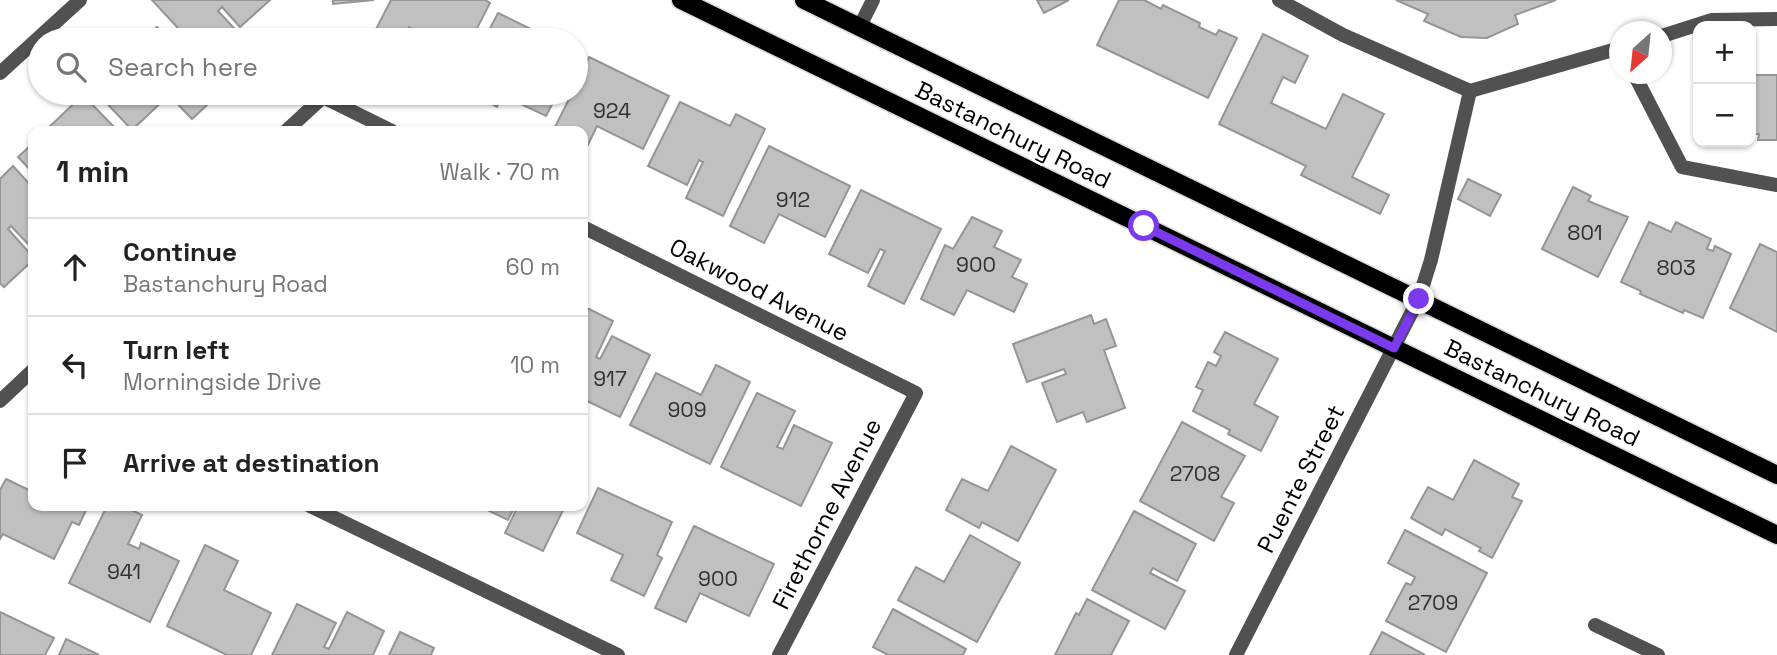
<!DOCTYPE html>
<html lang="en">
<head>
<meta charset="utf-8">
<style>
	:root { --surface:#fff; --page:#f6f6f6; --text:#222; --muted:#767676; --line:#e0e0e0 }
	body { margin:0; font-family:"Space Grotesk",sans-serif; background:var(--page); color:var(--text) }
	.controls { position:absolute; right:21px; top:21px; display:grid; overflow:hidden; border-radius:14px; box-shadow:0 2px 5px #0004 }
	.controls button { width:63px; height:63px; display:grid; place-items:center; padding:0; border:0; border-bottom:2px solid var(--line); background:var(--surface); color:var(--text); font:35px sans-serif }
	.compass { position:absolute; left:1609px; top:21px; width:63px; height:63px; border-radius:50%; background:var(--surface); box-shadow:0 2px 5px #0004; rotate:207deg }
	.stop { position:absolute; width:21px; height:21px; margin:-16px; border:5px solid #7c3aed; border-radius:50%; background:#fff }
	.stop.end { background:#7c3aed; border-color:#fff; box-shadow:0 2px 7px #0008 }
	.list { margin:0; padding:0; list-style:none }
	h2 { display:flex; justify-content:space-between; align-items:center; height:91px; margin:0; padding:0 28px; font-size:30px }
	h2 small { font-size:23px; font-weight:400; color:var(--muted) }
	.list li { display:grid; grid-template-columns:46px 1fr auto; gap:21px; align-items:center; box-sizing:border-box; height:98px; padding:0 28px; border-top:2px solid var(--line) }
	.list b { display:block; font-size:26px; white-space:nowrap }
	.list p { margin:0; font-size:23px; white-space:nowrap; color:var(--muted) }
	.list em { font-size:23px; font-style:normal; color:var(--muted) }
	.icon { flex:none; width:38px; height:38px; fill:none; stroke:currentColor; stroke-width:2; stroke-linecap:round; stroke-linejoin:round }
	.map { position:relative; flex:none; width:1777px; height:655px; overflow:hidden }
	.search { position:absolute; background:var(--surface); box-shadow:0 2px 5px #0004; left:28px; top:28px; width:560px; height:77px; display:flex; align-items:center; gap:18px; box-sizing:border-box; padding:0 24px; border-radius:38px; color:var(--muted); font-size:26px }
	.panel { position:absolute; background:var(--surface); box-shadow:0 2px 5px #0004; left:28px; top:126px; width:560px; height:385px; border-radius:14px }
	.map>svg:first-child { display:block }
	.building { fill:#c0c0c0; stroke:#959595; stroke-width:2 }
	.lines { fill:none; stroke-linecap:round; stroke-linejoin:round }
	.primary-casing { stroke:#dbdbdb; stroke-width:21 }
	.service { stroke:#515151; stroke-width:14 }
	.minor { stroke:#515151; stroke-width:14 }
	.primary { stroke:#000; stroke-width:18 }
	.route { stroke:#7c3aed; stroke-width:9 }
	.labels { text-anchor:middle; stroke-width:5; stroke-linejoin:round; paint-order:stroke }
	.number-label { font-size:21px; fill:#303030 }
	.street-label { font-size:24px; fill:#000; stroke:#fff }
</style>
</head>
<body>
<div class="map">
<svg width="1777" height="655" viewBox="0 0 1777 655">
	<rect width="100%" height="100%" fill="#fff"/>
	<g class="building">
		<path d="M152 0H270L240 27 222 7 218 11 245 40H189Z"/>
		<path d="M333 0H374L333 4Z"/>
		<path d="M391 0H485L490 3 471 40H429L430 38 409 27 402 40H382L373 35Z"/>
		<path d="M1037 0H1069L1044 13Z"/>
		<path d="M1119 0H1144L1161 9 1163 5 1200 23 1199 27 1216 35 1219 30 1237 38 1208 98 1097 45Z"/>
		<path d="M1396 0H1556L1515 15 1518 24 1487 38 1461 37 1424 21 1428 14Z"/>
		<path d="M498 13 553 40H484Z"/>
		<path d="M157 27 170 40H143Z"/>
		<path d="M1263 34 1308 56 1295 83 1283 77 1271 103 1326 129 1343 94 1384 114 1352 177 1389 195 1380 214 1301 175 1306 166 1219 124Z"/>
		<path d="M589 57 669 96 643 149 597 126 583 155V131H553L572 93H576V85Z"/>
		<path d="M1751 75H1777V140H1758L1759 134H1751Z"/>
		<path d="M97 93H220L192 119 169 95 132 130Z"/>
		<path d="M470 93H504L497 107Z"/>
		<path d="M511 93H558L546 116 508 98Z"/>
		<path d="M83 95 118 131H45Z"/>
		<path d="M680 102 730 126 736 114 765 129 723 216 686 198 703 162 699 160 687 185 648 166Z"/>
		<path d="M33 143V173L18 157Z"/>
		<path d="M769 146 850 186 825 237 779 214 764 243 730 226Z"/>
		<path d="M13 166 33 188V243L30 246 11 226 8 229 33 257V260L4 287 0 283V179Z"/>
		<path d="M1468 179 1501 195 1490 216 1458 199Z"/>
		<path d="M1573 187 1591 196 1588 201 1628 217 1598 277 1542 249Z"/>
		<path d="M861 190 941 229 904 304 868 286 885 251 880 249 868 273 829 254Z"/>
		<path d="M972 217 1002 231 994 247 1021 260 1012 277 1027 284 1014 312 967 290 954 315 921 299 945 245 953 249Z"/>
		<path d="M1649 222 1671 232 1676 222 1711 239 1707 249 1713 251 1715 246 1731 254 1703 318 1684 310 1683 313 1640 294 1641 291 1621 282Z"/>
		<path d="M1760 244 1777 252V332L1730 308Z"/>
		<path d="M583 306 613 321 596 357 600 359 612 336 650 355 620 417 583 399Z"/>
		<path d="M1091 315 1094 324 1106 319 1116 346 1104 350 1125 408 1087 422 1083 412 1057 422 1042 383 1066 374 1064 369 1027 382 1013 344Z"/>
		<path d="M1225 332 1278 359 1254 404 1278 417 1261 451 1228 434 1230 430 1193 411 1203 390 1196 387 1208 362 1216 366 1221 356 1214 352Z"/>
		<path d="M716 365 750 382 710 464 630 425 656 373 701 395Z"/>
		<path d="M757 393 795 411 777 447 783 449 794 425 832 443 801 506 721 467Z"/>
		<path d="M1182 422 1245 456 1221 497 1234 503 1214 541 1140 501Z"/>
		<path d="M1011 446 1056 470 1018 541 982 522 979 528 946 510 962 479 988 491Z"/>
		<path d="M1474 460 1519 484 1512 497 1522 501 1492 558 1479 551 1481 548 1445 529 1442 535 1411 518 1428 487 1453 500Z"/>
		<path d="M6 479 33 492V506H88L79 525 72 522 54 559 3 534 0 539V490Z"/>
		<path d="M598 488 672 522 657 555 662 558 644 596 611 580 623 555 577 533Z"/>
		<path d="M107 506H123L142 515 128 544 139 549 141 543 179 561 150 622 69 583Z"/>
		<path d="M479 506H515L508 520Z"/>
		<path d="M518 506H565L543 551 505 533Z"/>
		<path d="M1134 511 1196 544 1177 581 1153 568 1150 573 1185 591 1165 629 1092 590Z"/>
		<path d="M694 526 774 564 749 616 700 593 686 622 655 608Z"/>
		<path d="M1405 530 1487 573 1446 652 1386 621 1406 583 1411 585 1415 577 1388 563Z"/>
		<path d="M970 535 1020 563 977 642 898 600 916 567 944 582Z"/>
		<path d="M205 545 238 561 224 590 271 613 251 655H227L167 626Z"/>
		<path d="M1087 599 1129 621 1111 655H1055L1076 613 1079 615Z"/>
		<path d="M297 604 336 623 324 647 329 649 347 612 384 631 373 655H272Z"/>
		<path d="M893 609 966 649 963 655H888L873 647Z"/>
		<path d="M0 612 54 638 45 655H0Z"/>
		<path d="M400 632 434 648 431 655H389Z"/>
		<path d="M1382 632 1425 655H1370Z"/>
		<path d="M66 639 99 655H59Z"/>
	</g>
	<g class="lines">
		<defs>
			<g id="primary">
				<path d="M681 0 1777 535"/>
				<path d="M804 0 1777 475"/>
			</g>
		</defs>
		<use href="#primary" class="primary-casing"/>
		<g class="service">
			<path d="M859 28 873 0"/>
			<path d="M0 73 80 0"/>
		</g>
		<g class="minor">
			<path d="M1279 0 1343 35 1470 91 1620 48"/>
			<path d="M1662 36 1712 20 1777 19"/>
			<path d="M1634 74 1682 167 1777 185"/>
			<path d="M286 131 323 97 392 131"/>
			<path d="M583 227 916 393 779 655"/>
			<path d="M0 401 33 370"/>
			<path d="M310 506 618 655"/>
			<path d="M1595 625 1658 655"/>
			<path d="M1236 655 1419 298 1431 260 1470 91"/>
		</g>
		<use href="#primary" class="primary"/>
	</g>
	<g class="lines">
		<path class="route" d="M1144 226 1394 348 1419 299"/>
	</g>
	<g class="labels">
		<g class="number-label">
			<text x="612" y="118">924</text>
			<text x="793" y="207">912</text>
			<text x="1585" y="240">801</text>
			<text x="976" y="272">900</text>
			<text x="1676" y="275">803</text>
			<text x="610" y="386">917</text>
			<text x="687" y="417">909</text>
			<text x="1195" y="481">2708</text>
			<text x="124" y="579">941</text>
			<text x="718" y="586">900</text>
			<text x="1433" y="610">2709</text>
		</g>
		<g class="street-label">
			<text transform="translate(1013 135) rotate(26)" y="8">Bastanchury Road</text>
			<text transform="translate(759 290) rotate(27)" y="8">Oakwood Avenue</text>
			<text transform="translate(1542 393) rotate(26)" y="8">Bastanchury Road</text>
			<text transform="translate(1301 479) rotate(-63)" y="8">Puente Street</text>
			<text transform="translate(827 514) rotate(-63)" y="8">Firethorne Avenue</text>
		</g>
	</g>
</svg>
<div class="controls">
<button>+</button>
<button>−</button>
</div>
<svg class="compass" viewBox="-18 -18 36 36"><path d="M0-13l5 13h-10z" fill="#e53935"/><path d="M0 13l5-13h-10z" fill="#767676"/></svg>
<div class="stop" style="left:1144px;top:226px"></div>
<div class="stop end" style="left:1419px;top:299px"></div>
<div class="search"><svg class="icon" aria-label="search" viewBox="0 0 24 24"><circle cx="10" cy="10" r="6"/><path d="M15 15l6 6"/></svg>Search here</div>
<section class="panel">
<h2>1 min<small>Walk · 70 m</small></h2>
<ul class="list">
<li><svg class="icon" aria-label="ahead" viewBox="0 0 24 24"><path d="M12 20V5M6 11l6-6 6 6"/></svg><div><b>Continue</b><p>Bastanchury Road</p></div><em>60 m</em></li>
<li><svg class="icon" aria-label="left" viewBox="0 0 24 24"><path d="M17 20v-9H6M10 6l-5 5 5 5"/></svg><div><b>Turn left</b><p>Morningside Drive</p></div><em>10 m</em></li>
<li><svg class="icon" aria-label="arrive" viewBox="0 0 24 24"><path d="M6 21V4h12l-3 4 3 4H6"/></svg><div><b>Arrive at destination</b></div></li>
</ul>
</section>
</div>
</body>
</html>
